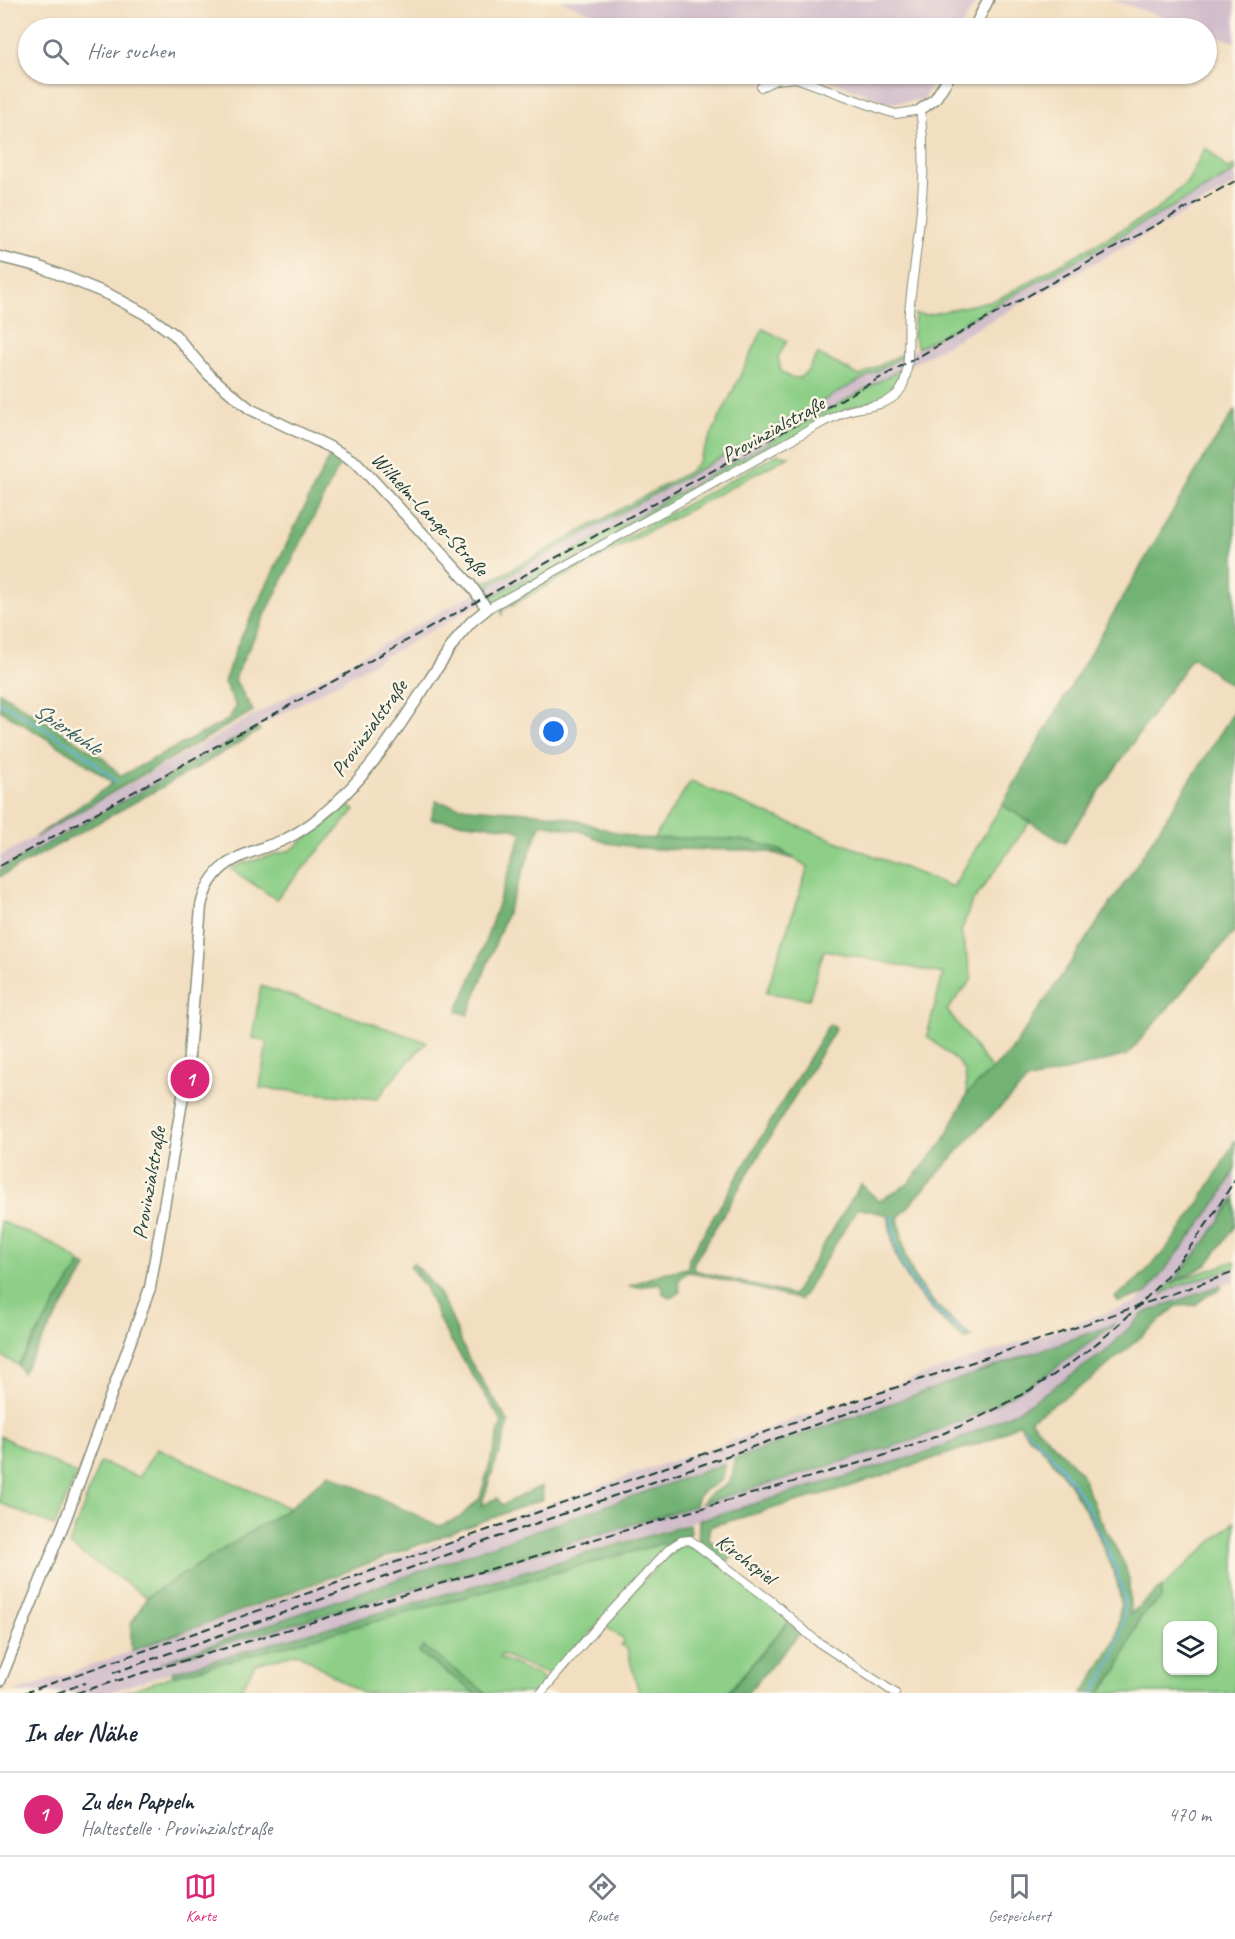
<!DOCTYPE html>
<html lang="de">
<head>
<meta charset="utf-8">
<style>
	:root { --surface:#fff; --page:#f2f2f3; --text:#1f2937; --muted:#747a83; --line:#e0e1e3; --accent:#db2777 }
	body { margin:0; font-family:Caveat,sans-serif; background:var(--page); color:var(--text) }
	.controls { position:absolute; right:18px; bottom:18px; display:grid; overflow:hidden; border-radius:12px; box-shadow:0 2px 4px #0004 }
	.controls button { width:54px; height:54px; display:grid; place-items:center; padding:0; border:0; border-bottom:2px solid var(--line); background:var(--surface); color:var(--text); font:30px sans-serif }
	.you { position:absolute; left:554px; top:732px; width:21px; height:21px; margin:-15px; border:4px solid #fff; border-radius:50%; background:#1a73e8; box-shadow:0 0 0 9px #1a73e833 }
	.badge { display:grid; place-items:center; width:39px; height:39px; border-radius:50%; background:var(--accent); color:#fff; font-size:20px; font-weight:700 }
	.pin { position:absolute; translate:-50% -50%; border:3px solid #fff; box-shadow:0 2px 6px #0006 }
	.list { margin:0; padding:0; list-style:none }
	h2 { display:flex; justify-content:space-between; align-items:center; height:78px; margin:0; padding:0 24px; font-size:26px }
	h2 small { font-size:20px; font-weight:400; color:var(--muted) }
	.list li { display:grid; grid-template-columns:39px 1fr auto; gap:18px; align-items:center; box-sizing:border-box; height:84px; padding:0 24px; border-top:2px solid var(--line) }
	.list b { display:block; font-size:22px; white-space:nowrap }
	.list p { margin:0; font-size:20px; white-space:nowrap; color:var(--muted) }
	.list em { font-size:20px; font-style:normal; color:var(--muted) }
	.icon { flex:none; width:33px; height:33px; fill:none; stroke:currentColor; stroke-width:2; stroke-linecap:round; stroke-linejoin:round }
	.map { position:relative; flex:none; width:1235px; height:1693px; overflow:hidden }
	.search { position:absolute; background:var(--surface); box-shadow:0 2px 4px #0004; left:18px; right:18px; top:18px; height:66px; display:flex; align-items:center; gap:15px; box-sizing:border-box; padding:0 21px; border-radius:33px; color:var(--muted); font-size:22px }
	.sheet { height:162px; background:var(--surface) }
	nav { display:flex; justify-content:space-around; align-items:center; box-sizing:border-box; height:84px; border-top:2px solid var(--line); background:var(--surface); font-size:16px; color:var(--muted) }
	nav a { display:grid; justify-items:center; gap:3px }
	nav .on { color:var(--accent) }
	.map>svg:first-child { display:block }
	.industrial { fill:#d1bdcb; fill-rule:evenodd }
	.green { fill:#8dcf87; stroke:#56865e; stroke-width:1.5; fill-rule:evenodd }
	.forest { fill:#72b274; stroke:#487854; stroke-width:1.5 }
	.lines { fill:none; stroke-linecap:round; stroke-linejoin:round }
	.stream { stroke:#6dafe2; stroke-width:2 }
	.minor-casing { stroke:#888e7a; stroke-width:10 }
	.tertiary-casing { stroke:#888e7a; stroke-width:13 }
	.minor { stroke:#fff; stroke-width:8 }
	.tertiary { stroke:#fff; stroke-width:10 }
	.rail { stroke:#1f3d34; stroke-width:2; stroke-dasharray:9 4.5; stroke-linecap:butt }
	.labels { text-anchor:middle; stroke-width:5; stroke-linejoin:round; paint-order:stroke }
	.street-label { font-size:21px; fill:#1f3d34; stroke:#fcf5e5 }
	.water-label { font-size:22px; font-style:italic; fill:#325a60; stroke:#fcf5e5 }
</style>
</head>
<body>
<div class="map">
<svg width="1235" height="1693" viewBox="0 0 1235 1693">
	<rect width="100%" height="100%" fill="#fcf5e5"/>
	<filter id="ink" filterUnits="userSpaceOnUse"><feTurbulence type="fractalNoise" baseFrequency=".0167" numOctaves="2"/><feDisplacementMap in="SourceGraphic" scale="12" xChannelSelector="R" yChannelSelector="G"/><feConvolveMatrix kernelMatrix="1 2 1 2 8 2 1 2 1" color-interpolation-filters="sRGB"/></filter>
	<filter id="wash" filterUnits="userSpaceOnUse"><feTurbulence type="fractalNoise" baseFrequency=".008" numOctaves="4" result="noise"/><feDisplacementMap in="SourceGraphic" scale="24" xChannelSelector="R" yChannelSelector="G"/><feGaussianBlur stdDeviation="1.35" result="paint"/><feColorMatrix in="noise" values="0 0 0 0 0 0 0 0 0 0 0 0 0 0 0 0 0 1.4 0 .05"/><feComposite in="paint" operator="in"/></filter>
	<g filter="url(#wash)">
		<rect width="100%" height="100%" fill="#f2dec0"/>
		<g class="industrial">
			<path d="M559 0H976L961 28H631Z"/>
			<path d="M1112 0H1235V42L1207 33 1206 28H1195Z"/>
			<path d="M813 74H937L923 100 888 103Z"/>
			<path d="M1235 172V185L0 870V856Z"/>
			<path d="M1235 1169V1197L1207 1240 1162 1294 1175 1287 1235 1267V1280L1144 1313 1105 1352 1079 1371 1021 1409 954 1442 919 1455 837 1480 172 1672 106 1693H13L587 1490 1137 1302 1195 1232 1222 1194ZM1113 1325 1046 1375 982 1412 911 1441 701 1504 175 1658Z"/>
		</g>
		<g class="green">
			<path d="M1205 148 1210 151 1228 170 1235 165V172L918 348 913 336 915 314 927 315 998 299 1157 210 1188 181Z"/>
			<path d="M763 329 787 341 778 357 781 371 789 377 799 378 807 372 818 354 860 376 901 354 904 356 481 590 485 581 492 580 690 471 698 462Z"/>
			<path d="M905 367C898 400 881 400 852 407L495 603H488L486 600Z"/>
			<path d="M778 454 789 456 502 610V616L501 606Z"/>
			<path d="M691 781 750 807 953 887 1002 805 1030 822 971 904 961 932 972 979 947 1010 992 1070 967 1094 965 1072 959 1063 927 1036 943 974 824 950 809 999 766 993 808 867 781 850 653 839Z"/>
			<path d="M347 805 355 810 276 899 231 869 241 864 291 850Z"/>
			<path d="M261 986 427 1042 402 1068 377 1099 260 1088 267 1041 252 1038Z"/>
			<path d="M0 1221 56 1245 81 1263 18 1365 0 1355Z"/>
			<path d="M1235 1261V1267L1175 1287 1161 1295 1171 1283Z"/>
			<path d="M0 1436 77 1474 54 1526 0 1503Z"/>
			<path d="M157 1448 289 1508 147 1597 69 1545 100 1462 139 1477Z"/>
			<path d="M1235 1521V1693H1100L1118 1669 1140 1618 1161 1598 1162 1587ZM1168 1626H1212V1670H1168Z"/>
			<path d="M675 1540 555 1672 544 1673 501 1654 500 1658 540 1676 544 1681 538 1693H486L424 1647 420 1653 475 1693H361L298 1653 255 1664 239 1693H122L173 1676Z"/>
			<path d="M684 1544C719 1556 760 1597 789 1621L727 1693H639L627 1649 621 1645 625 1641 603 1624 672 1550Z"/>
		</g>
		<g class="forest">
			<path d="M1235 410V688L1192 657 1064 843 1002 805 1202 461Z"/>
			<path d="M330 455 341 462 237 672 235 680 253 711 35 837 113 783 72 754 0 710V692L103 758 121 776 228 720 236 707 224 682 237 646Z"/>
			<path d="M1235 710V931L1127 1055 1027 1081 978 1129 898 1218C901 1232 903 1246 907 1259 918 1292 946 1316 972 1337L965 1340C939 1318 913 1293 898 1261 892 1248 891 1230 888 1215L858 1208 800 1300 696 1273 687 1272 678 1281 680 1291 675 1296 669 1297 663 1293 660 1283 640 1287 629 1286 663 1273 688 1268 689 1258 829 1024 836 1028 693 1264 694 1270 793 1295 861 1184 879 1201 908 1184 943 1142 967 1094 1010 1052 1130 875Z"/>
			<path d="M257 727 260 730 207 762 0 877V870Z"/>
			<path d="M436 801C471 812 511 809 547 814 579 818 607 832 638 838 686 841 754 829 794 859L770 852 749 850 653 849 628 846 607 843 580 831 541 824 468 1015 457 1011 479 960 522 833 512 828 431 819Z"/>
			<path d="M1235 1140V1169L1222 1194 1195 1232 1146 1293 1119 1302 1115 1297C1167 1262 1206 1194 1235 1140Z"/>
			<path d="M1235 1197V1226L1207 1265 1171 1284 1207 1240Z"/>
			<path d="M81 1263 87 1267 22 1373 18 1365Z"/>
			<path d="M413 1263 425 1275 438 1292 449 1312 468 1358 509 1423 481 1506 497 1498 502 1505 542 1486 543 1499 131 1651V1624L147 1597 289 1508 329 1474 439 1526 459 1518 480 1498 502 1422 443 1328 425 1287 410 1267Z"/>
			<path d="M1221 1285V1289L1211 1293 1195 1305 1177 1306 1093 1378 1030 1420 1081 1473 1098 1515 1125 1565 1129 1580 1130 1614 1162 1587 1161 1598 1140 1618 1118 1669 1100 1693H1082L1090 1683 1116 1639 1121 1603 1117 1581 1094 1525 1068 1481 1040 1446 1027 1435 1019 1423 992 1439 848 1487 712 1526 709 1529V1540L715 1544 725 1540 738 1547 737 1553 726 1563 698 1542 699 1520 919 1455 954 1442 1021 1409 1105 1352 1144 1313Z"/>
			<path d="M1115 1324 1046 1375 982 1412 911 1441 701 1504C713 1483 735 1496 734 1459Z"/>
			<path d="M724 1464C727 1488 708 1482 698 1497 696 1500 696 1503 695 1506L160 1663Z"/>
			<path d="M690 1524 691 1533 683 1538 173 1676 172 1672Z"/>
			<path d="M789 1621 801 1632 747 1693H728Z"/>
			<path d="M424 1647 486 1693H475L419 1652Z"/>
		</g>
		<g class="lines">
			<g class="stream">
				<path d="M0 702 81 751 118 783"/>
				<path d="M891 1216C894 1231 896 1249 902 1263 916 1292 939 1315 965 1335"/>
				<path d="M1024 1428C1030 1436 1037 1440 1044 1447 1053 1456 1062 1468 1070 1479 1086 1502 1125 1577 1124 1604 1124 1636 1111 1667 1093 1693"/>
			</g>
		</g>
	</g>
	<g filter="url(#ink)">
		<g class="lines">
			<defs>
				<g id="minor">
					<path d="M487 609 827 420C833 418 838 415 844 412 862 406 885 408 899 392 912 377 907 333 909 312 916 245 930 177 920 110L896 114 886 111 796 78 776 80 761 87"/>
					<path d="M541 1693 597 1627 670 1548 681 1541 690 1540 774 1603 815 1640 895 1693"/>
				</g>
				<g id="tertiary">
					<path d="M974 28 988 0"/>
					<path d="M920 110 935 99 951 74"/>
					<path d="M0 257 37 266 66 277 110 295 147 315 175 335 209 375 250 409 332 448 357 463 470 584 487 609 472 621 458 637C413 702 376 775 312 823 302 830 292 837 281 841 243 856 211 860 201 906L188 1067 150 1288 66 1518 0 1681"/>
				</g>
			</defs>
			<use href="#minor" class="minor-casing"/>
			<use href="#tertiary" class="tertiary-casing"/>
			<use href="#minor" class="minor"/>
			<use href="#tertiary" class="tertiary"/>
			<g class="rail">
				<path d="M0 866 1235 181"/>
				<path d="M113 1673 891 1398"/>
				<path d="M24 1693 834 1408 1051 1336 1235 1272"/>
				<path d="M57 1693 85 1683"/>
				<path d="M76 1693 449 1581 873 1459C1031 1409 1151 1325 1235 1179"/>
			</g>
		</g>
	</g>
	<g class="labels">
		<g class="street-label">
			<text transform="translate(773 429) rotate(-29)" y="7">Provinzialstraße</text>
			<text transform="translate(430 514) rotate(47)" y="7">Wilhelm-Lange-Straße</text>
			<text transform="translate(369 728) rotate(-54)" y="7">Provinzialstraße</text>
			<text transform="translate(149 1183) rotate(-80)" y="7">Provinzialstraße</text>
			<text transform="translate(746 1559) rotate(37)" y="7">Kirchspiel</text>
		</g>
		<g class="water-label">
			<text transform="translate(68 728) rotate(34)" y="8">Spierkuhle</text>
		</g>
	</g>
</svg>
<div class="controls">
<button><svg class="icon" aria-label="layers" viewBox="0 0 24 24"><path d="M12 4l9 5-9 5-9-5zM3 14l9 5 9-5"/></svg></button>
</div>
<div class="you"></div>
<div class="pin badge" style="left:190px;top:1079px">1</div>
<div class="search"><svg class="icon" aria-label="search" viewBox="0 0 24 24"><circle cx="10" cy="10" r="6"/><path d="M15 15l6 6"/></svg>Hier suchen</div>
</div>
<section class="sheet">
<h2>In der Nähe<small></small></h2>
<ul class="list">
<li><span class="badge">1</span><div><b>Zu den Pappeln</b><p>Haltestelle · Provinzialstraße</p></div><em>470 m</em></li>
</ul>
</section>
<nav>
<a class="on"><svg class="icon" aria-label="map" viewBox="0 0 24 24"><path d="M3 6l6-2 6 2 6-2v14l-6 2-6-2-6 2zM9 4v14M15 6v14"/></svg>Karte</a>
<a><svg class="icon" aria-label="directions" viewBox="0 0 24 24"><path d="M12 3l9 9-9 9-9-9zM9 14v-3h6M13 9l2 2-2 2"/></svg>Route</a>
<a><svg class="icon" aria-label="saved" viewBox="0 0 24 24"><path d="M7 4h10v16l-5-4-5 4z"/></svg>Gespeichert</a>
</nav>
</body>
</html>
